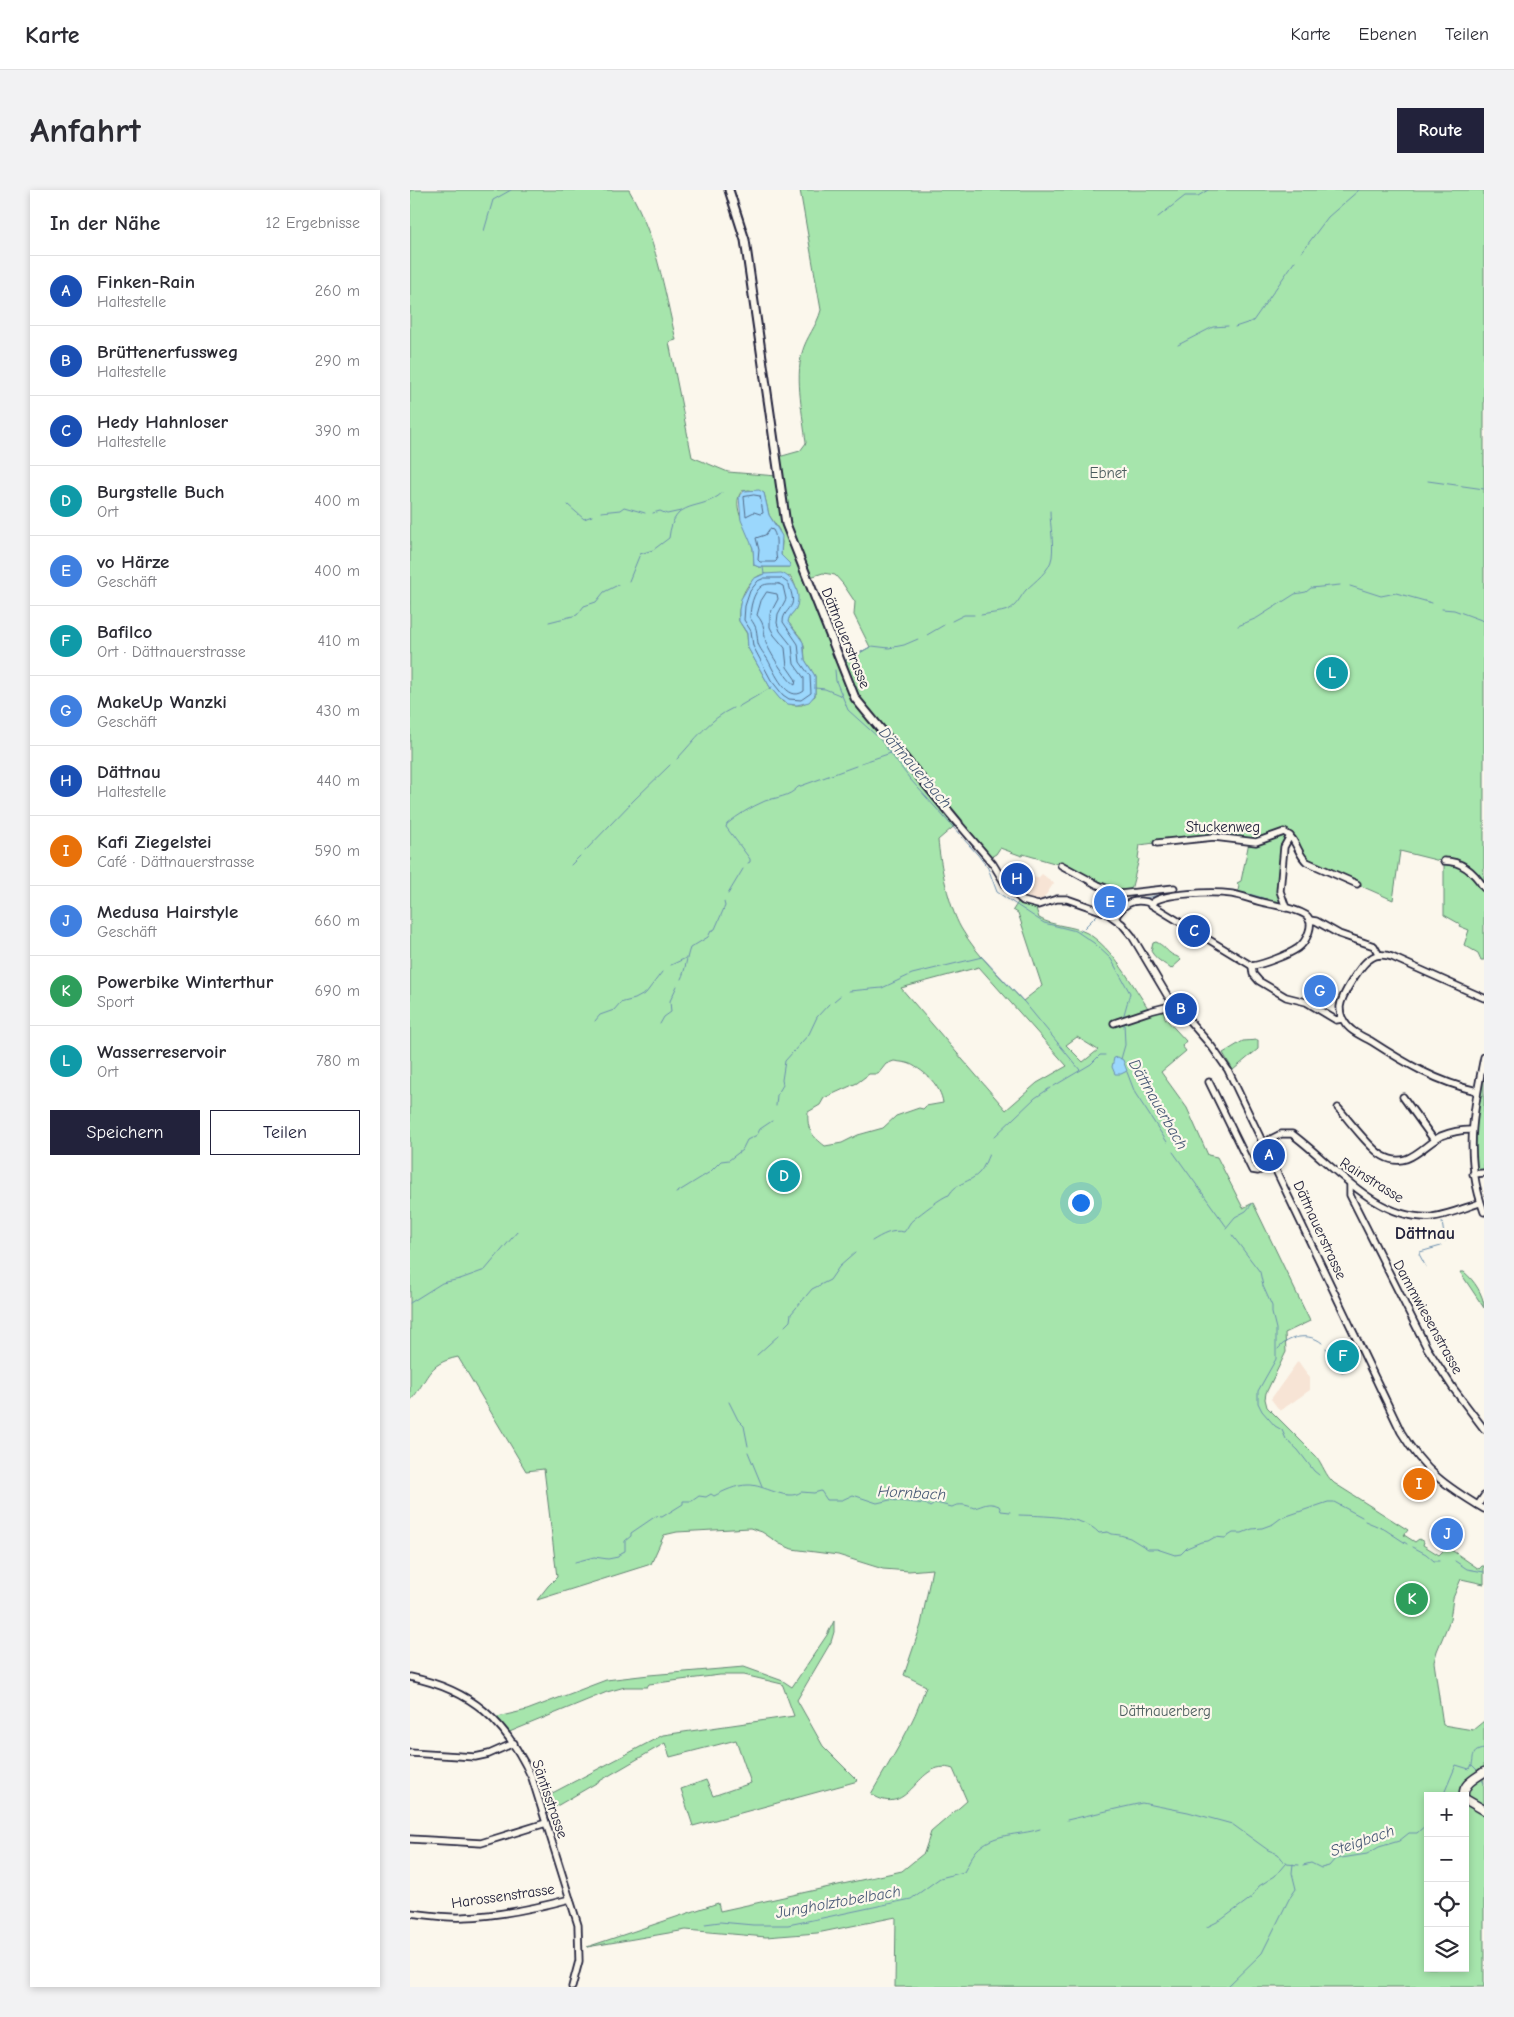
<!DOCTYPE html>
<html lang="de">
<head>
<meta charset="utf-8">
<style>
	:root { --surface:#fff; --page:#f2f2f3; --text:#2b2b33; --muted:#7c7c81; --line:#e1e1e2; --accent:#22223b }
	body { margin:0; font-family:"Comic Neue",sans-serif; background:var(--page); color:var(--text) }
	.controls { position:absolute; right:15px; bottom:15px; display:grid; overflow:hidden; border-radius:0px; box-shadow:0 2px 8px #0003 }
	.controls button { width:45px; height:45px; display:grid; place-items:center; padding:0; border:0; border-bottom:1px solid var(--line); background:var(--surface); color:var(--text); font:25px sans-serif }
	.you { position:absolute; left:670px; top:1012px; width:18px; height:18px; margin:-12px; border:4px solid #fff; border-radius:50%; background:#1a73e8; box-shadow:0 0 0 8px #1a73e833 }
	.badge { display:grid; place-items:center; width:32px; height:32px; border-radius:50%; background:var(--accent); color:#fff; font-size:16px; font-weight:700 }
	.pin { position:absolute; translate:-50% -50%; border:2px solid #fff; box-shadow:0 1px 5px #0006 }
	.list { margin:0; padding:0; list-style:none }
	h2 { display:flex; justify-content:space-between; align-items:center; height:65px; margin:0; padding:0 20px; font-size:21px }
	h2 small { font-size:16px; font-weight:400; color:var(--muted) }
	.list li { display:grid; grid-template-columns:32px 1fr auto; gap:15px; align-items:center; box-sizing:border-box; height:70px; padding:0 20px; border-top:1px solid var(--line) }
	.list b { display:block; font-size:19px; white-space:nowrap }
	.list p { margin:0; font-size:16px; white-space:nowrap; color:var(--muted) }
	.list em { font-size:16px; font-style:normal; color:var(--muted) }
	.actions { display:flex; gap:10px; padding:15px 20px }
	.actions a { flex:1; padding:11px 0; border:1px solid var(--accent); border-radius:0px; text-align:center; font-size:18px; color:var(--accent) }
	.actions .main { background:var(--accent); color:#fff }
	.icon { flex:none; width:28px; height:28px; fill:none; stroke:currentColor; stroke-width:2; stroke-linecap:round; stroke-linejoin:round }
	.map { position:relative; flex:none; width:1074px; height:1797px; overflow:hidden; border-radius:0px }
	header { display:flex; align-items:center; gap:30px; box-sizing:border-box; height:70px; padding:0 25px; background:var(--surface); border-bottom:1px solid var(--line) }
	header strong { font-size:24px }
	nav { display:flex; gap:28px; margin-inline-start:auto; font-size:18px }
	.intro { display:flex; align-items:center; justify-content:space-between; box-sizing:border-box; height:120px; padding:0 30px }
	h1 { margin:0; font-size:35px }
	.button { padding:12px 22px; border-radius:0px; background:var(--accent); color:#fff; font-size:18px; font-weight:700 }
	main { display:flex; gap:30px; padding:0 30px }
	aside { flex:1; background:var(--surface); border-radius:0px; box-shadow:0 2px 8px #0003 }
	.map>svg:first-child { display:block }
	.built { fill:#f7e4d5 }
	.green { fill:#a6e5ac; stroke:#648474; fill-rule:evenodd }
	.water { fill:#9bd7fc; stroke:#6b8faf }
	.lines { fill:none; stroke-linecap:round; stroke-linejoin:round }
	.shore { stroke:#526a88; stroke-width:1 }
	.stream { stroke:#6b8faf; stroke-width:1 }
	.minor-casing { stroke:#22223b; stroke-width:9 }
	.tertiary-casing { stroke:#22223b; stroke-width:11 }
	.secondary-casing { stroke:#22223b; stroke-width:11 }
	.minor { stroke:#fbf7ec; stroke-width:5.5 }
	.tertiary { stroke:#fbf7ec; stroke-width:7 }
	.secondary { stroke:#fbf7ec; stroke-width:8 }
	.labels { text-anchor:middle; stroke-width:4.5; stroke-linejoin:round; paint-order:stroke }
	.park-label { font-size:15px; fill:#4a5c5d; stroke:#fbf7ec }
	.street-label { font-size:15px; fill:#22223b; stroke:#fbf7ec }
	.water-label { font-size:16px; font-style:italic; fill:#465875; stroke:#fbf7ec }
	.quarter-label { font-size:18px; font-weight:bold; fill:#22223b; stroke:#fbf7ec }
</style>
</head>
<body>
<header>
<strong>Karte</strong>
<nav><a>Karte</a><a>Ebenen</a><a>Teilen</a></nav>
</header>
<div class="intro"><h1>Anfahrt</h1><a class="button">Route</a></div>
<main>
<aside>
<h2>In der Nähe<small>12 Ergebnisse</small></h2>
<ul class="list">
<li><span class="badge" style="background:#1a4fb4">A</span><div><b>Finken-Rain</b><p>Haltestelle</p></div><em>260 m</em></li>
<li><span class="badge" style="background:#1a4fb4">B</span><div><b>Brüttenerfussweg</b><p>Haltestelle</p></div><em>290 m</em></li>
<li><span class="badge" style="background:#1a4fb4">C</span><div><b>Hedy Hahnloser</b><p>Haltestelle</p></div><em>390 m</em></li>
<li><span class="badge" style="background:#0f9aa8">D</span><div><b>Burgstelle Buch</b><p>Ort</p></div><em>400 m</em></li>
<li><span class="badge" style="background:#3f7fe0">E</span><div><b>vo Härze</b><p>Geschäft</p></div><em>400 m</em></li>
<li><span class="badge" style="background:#0f9aa8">F</span><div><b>Bafilco</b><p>Ort · Dättnauerstrasse</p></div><em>410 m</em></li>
<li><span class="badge" style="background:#3f7fe0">G</span><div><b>MakeUp Wanzki</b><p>Geschäft</p></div><em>430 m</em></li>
<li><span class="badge" style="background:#1a4fb4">H</span><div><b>Dättnau</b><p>Haltestelle</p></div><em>440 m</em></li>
<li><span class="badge" style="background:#e8710a">I</span><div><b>Kafi Ziegelstei</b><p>Café · Dättnauerstrasse</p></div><em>590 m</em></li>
<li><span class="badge" style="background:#3f7fe0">J</span><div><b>Medusa Hairstyle</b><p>Geschäft</p></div><em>660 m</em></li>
<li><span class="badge" style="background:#2e9e5b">K</span><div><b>Powerbike Winterthur</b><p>Sport</p></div><em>690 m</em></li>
<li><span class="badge" style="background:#0f9aa8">L</span><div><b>Wasserreservoir</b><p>Ort</p></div><em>780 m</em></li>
</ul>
<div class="actions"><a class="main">Speichern</a><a>Teilen</a></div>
</aside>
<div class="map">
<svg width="1074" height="1797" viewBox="0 0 1074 1797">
	<rect width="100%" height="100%" fill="#fbf7ec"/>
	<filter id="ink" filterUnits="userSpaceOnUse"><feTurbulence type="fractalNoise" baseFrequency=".02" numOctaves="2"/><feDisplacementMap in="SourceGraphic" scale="10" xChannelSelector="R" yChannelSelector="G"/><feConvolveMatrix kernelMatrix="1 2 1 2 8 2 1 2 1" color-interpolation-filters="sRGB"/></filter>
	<g filter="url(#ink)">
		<g class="built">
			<path d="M632 684 644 693 633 709 626 710 613 706V686L628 688Z"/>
			<path d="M888 1171 900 1188V1200L870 1221 861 1209Z"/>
		</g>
		<g class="green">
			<path d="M0 0H219C246 46 254 99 266 150L259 152 282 267 318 282 367 286 365 268 390 261 396 253C393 226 385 189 392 163 396 147 407 136 411 120L390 0H1074V770H1071L1068 763 1054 755 1059 740 1049 736 1050 734 1034 725V672L990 661 983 710 901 674 883 649 876 651 870 701 876 718 827 705 829 696 827 693 831 691 839 652C803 645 766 650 730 655L728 668 729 669 720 704H712L651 675 613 664 612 666 590 658 586 664 579 668 548 633 528 650C530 674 539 717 551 738 567 766 592 788 613 811L632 796 608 723 603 720 610 709 625 715 629 728C644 737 662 735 677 743 703 758 723 796 740 821L753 818 755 828 776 851 772 856 776 861 751 882 777 918 798 965 807 967 833 1018 843 1013 900 1131 875 1143 876 1162 856 1203 855 1209 857 1217 906 1266C913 1275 915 1285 924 1293L998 1340 994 1345 1005 1352 1009 1349 1014 1352 1013 1355 1029 1365 1037 1357 1069 1379 1072 1376H1074V1394L1051 1389 1043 1408 1040 1430 1027 1461 1024 1472 1033 1535 1063 1540 1074 1531V1797H485L486 1727 407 1743 356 1747 276 1740 177 1757 308 1713 310 1721 492 1681 514 1663 521 1642 557 1611 543 1579C506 1566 502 1631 461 1604 481 1569 504 1535 516 1496L494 1485 511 1435 522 1379 499 1381 473 1379 428 1365 382 1359 370 1354 352 1342 340 1338 267 1342 254 1345 241 1374 127 1410 138 1396 147 1387 134 1279 116 1281 48 1167C15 1174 19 1190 0 1211ZM339 300 354 303 359 325 369 340 372 352 371 365 380 374V377H349L344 375C343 370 344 364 343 359 340 343 319 316 332 301ZM413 383 425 385 433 394 445 412 444 425 460 457 431 473 397 388ZM354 384 381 387C386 394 390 410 386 418 383 424 379 424 378 432L391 448 394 455 395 470 405 486V506L392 515H383L373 512 360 497 338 458 337 444 329 431C327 414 336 388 354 384ZM569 777 657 876 627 893 596 920 491 798ZM667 847 688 860 673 872 656 855ZM484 871C489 872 495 872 500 874 515 881 531 896 533 913L516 916 513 919 509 918 486 926 473 938 448 945 432 953 415 956C401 945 397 940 398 922L410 915 414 908 447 893 459 884H468L476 874ZM1018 1606H1055V1778H1018Z"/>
			<path d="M746 752C753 755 755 759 760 763 765 767 767 765 771 770L761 779C753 772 746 770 741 761L743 753Z"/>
			<path d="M848 850V859L823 880 813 863 833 851Z"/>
			<path d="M1074 867V983L1063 984 1061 958Z"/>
			<path d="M1050 1082H1054C1064 1090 1074 1105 1074 1118Z"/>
			<path d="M424 1431V1442L421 1452 387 1510 413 1556 448 1591 283 1636 271 1599 296 1590 303 1606 341 1593 326 1550 260 1567 255 1553 133 1624 129 1610 253 1545 384 1526 373 1496 372 1494 334 1485H310L239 1494 237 1497H215L197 1502 97 1543 83 1528 117 1520 196 1490 239 1485 334 1477 373 1491 382 1497 417 1445Z"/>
		</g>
		<g class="water">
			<path d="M349 300 354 303 359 325 372 346 371 365 380 374V377H349L344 375 343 358 331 330 329 307 334 301Z"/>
			<path d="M371 383C384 387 392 405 386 418 384 423 379 424 378 432L393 452 395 470 405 486V505L399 512 387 515 378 514 370 509 360 497 338 458 337 443 329 431V420L331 409 343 389 354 384Z"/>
			<path d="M708 867 713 870 717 881 711 884H705L702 877 704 868Z"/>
		</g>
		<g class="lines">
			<g class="shore">
				<path d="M344 305 350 306 353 323 350 324 344 322 336 326 334 307Z"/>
				<path d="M360 339 363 340C369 350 364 359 367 370L365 372H350L348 370 349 360 346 348 355 345Z"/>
				<path d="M355 388H371L379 394C380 400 384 408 382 414 379 421 373 423 373 432L388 454 390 472 400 486 401 503 391 510 379 509 373 505 361 490 343 456 341 441 334 430 335 416 340 401 348 391Z"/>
				<path d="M369 394 373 396 376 409 368 424 367 433 370 441 382 456 384 474 394 488V501C377 514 364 481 358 470 355 465 349 458 348 453 346 440 348 439 340 428 340 418 343 402 352 396 356 393 364 394 369 394Z"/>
				<path d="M357 402 367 404 368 409 360 424V437L364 445 375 458 377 477 386 490 385 495C378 492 358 460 356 452 353 440 356 436 347 425L351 411Z"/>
			</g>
			<g class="stream">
				<path d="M748 27 775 6H788L798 0"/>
				<path d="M74 41 83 10 101 0"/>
				<path d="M891 63 918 27 949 0"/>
				<path d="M825 137 843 131 885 71"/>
				<path d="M768 155 803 137 818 136"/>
				<path d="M1018 291 1074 299"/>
				<path d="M158 315 174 329 182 326"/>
				<path d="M191 322 210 320 214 317 235 323"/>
				<path d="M243 323 250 321 257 324 271 321"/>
				<path d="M353 377 354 384"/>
				<path d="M219 391 230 364 243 360 259 348C264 306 290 323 312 303"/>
				<path d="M940 396 971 406 986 403 1022 413"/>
				<path d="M1032 419 1044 420 1074 431"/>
				<path d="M571 425C581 423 589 423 598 420 607 416 610 407 616 400 625 391 640 381 642 367 644 351 640 337 640 321"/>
				<path d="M542 431 554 425H564"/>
				<path d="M139 432 167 425 174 416 186 412 194 402 208 395"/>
				<path d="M828 436 847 428 885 404 896 402 901 398 930 395"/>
				<path d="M517 445 534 435"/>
				<path d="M435 471 462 456 479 458 494 455 508 449"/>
				<path d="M425 480 426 491 438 520 469 548 500 589 568 665 578 678 587 702 634 733 666 741 684 753 701 769 720 803 713 828"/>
				<path d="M405 498 415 499 432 506"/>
				<path d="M328 517 362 497"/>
				<path d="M267 569C285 550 299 529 323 518"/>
				<path d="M451 573 481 563"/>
				<path d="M175 661 224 610 260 575"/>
				<path d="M338 673 340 672V669L316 637 317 634C328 625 341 617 355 611 367 607 379 607 388 597L446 576"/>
				<path d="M161 675 170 666"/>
				<path d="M318 704 333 679"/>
				<path d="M710 713C720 706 729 710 740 707 779 697 818 696 856 709"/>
				<path d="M670 742 687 725"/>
				<path d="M261 775 276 768"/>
				<path d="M271 789C276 779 276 769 280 758L298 747 301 741 305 739 315 716 314 712"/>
				<path d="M439 801 472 798 502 784 572 767 615 813 670 880"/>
				<path d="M424 811 430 806"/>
				<path d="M185 831 190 825 204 820 210 813 225 809 236 803 252 782"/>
				<path d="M250 834 254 827 261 822 260 811 267 796"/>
				<path d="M711 869 715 855 714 832"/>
				<path d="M717 882 725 903 757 952"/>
				<path d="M644 896 681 874 690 865H695"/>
				<path d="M366 916 367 905 373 895 372 890 375 871 399 844 407 827 419 814"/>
				<path d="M584 947 625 908 640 898"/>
				<path d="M763 962 816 1036"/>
				<path d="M266 1003 300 982 311 971 319 970 332 960 337 950 347 945 350 939 362 931"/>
				<path d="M1032 1032 1035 1051"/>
				<path d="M816 1038 825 1027 836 1021 842 1014"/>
				<path d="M822 1045 850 1082 853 1096 862 1116V1123L866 1139V1169L848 1201V1213L852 1221 865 1236 872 1240 876 1249 888 1260 904 1281 909 1285"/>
				<path d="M462 1051C472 1045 482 1039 494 1042 498 1038 499 1032 504 1029 510 1024 533 1006 539 1005 545 993 561 992 569 983 574 978 576 970 579 964"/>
				<path d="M1016 1077 1009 1064 1010 1062 1031 1056"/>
				<path d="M0 1113 32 1093 50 1089 75 1080 107 1042"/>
				<path d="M375 1136 380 1131 381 1124 402 1099 420 1090 429 1077 445 1063"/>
				<path d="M916 1158 928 1180 933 1182 939 1179"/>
				<path d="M868 1159C878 1146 899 1142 912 1153"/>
				<path d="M347 1165 369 1145"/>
				<path d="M319 1212 328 1230 334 1236 338 1256"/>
				<path d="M338 1262 352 1296"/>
				<path d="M609 1325C632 1326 673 1325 689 1343L698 1342 702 1344 710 1345 720 1348 738 1359H747L765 1365 771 1364 777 1358 791 1352 798 1351 805 1347 815 1348 823 1343H832L842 1339 852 1338 863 1334 871 1328 918 1312H924L952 1327"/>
				<path d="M955 1331 974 1339 997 1354"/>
				<path d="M1003 1357 1016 1364 1024 1371H1029"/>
				<path d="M1045 1371 1057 1379 1074 1382"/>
				<path d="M165 1372 184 1367 198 1369 208 1367 211 1363 215 1361V1351L221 1346V1343L246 1326 252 1327 273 1314V1311H282L289 1306 296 1307 301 1304 304 1306C314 1301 326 1295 338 1295 353 1294 377 1312 391 1302L404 1303 411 1301 417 1310H432L443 1305 467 1313 480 1310 516 1314 520 1317 526 1313 542 1317C549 1313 557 1315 564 1318 574 1316 577 1311 589 1316L591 1321 600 1322"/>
				<path d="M1062 1575 1068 1581"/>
				<path d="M1072 1590 1074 1593"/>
				<path d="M1033 1606 1046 1575 1059 1579C1067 1571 1057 1561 1074 1559"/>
				<path d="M657 1630 732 1613 778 1622 822 1634 858 1660 868 1664 876 1674 889 1675"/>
				<path d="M893 1675 901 1673 911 1678 919 1676 925 1669 957 1664 969 1657 989 1651 999 1643H1007L1018 1633"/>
				<path d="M295 1734 310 1732 343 1735H378L417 1727 501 1709 530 1688 554 1682C558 1675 561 1667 566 1661 583 1642 608 1646 630 1639"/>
				<path d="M797 1737 811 1730 841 1708 849 1696 865 1686 875 1674"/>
				<path d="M817 1797 852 1763 879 1709 886 1699 882 1683 883 1674"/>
			</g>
			<defs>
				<g id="minor">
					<path d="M548 633 583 674 597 697 613 711 628 715 647 709H657L697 723 712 734 722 746 757 805 802 857 818 880 991 1242C1015 1282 1036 1296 1074 1319"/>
					<path d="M747 653 804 647 846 652 874 642C887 648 887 664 897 672L947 694"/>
					<path d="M1034 671C1053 671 1065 683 1074 698"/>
					<path d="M651 675 688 695 710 704"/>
					<path d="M741 714C751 702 806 702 822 704 834 706 844 711 856 713 868 716 885 718 896 725 906 733 896 752 888 758 878 765 854 774 842 776"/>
					<path d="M876 718 870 701 874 657 880 646"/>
					<path d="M705 728C713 715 721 708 737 712L842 776"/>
					<path d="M705 728V715L710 704 764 698"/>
					<path d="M899 730 906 731 929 744 964 756 969 765"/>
					<path d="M842 776 843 784 849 791 876 807 896 812 926 830 932 829"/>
					<path d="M704 833 740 821 764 815"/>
					<path d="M1074 867C1063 923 1054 967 1074 1022"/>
					<path d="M799 892 842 980 848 981 864 974"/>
					<path d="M1067 901C1027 892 995 873 961 851 952 846 939 841 934 831 931 827 930 822 930 817 931 806 951 774 960 769 966 764 974 764 982 767L1074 808"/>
					<path d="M993 907 1024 950"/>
					<path d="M928 918C939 930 960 959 973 966 998 980 1012 956 1031 946 1041 942 1051 940 1061 940"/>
					<path d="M853 953 871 944H882C923 974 966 1031 1022 1027 1038 1025 1054 1018 1070 1013"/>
					<path d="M1063 984 1074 983"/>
					<path d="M940 994V1005L1017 1158 1043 1198 1074 1239"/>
					<path d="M1068 1315 1074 1306"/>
					<path d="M0 1487C62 1500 96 1531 122 1588L168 1735 169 1771 162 1797"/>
					<path d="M0 1563 65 1567 79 1564 104 1553"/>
					<path d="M0 1649 71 1653 136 1633"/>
					<path d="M0 1723C18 1725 36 1728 54 1727 89 1726 126 1718 160 1709"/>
				</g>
				<path id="tertiary" d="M319 0 335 50 376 334 445 508 548 633"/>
				<g id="secondary">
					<path d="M1054 1606C1052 1594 1066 1588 1074 1582"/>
					<path d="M1055 1609 1074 1620"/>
				</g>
			</defs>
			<use href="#minor" class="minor-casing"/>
			<use href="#tertiary" class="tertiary-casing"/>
			<use href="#secondary" class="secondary-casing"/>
			<use href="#minor" class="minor"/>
			<use href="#tertiary" class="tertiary"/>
			<use href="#secondary" class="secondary"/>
		</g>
	</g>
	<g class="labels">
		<g class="park-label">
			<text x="698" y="288">Ebnet</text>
			<text x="755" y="1526">Dättnauerberg</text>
		</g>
		<g class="street-label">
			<text transform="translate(436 448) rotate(68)" y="5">Dättnauerstrasse</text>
			<text x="813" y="642">Stuckenweg</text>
			<text transform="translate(962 990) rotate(32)" y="5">Rainstrasse</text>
			<text transform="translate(910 1040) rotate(65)" y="5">Dättnauerstrasse</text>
			<text transform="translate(1018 1127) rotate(61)" y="5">Dammwiesenstrasse</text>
			<text transform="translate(140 1609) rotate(71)" y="5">Säntisstrasse</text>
			<text transform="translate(93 1706) rotate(-8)" y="5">Harossenstrasse</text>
		</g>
		<g class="water-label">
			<text transform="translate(506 577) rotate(49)" y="6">Dättnauerbach</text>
			<text transform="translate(749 914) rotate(60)" y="6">Dättnauerbach</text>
			<text transform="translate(502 1302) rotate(3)" y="6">Hornbach</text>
			<text transform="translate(952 1650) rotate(-19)" y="6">Steigbach</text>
			<text transform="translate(428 1711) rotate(-10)" y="6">Jungholztobelbach</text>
		</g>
		<g class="quarter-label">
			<text x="1015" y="1049">Dättnau</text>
		</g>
	</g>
</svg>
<div class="controls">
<button>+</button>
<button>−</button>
<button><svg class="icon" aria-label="locate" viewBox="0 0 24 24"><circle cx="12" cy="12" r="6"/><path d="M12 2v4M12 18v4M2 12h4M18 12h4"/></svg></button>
<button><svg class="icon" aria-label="layers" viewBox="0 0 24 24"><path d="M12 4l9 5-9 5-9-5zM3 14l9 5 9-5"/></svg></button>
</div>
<div class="you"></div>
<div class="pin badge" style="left:859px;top:965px;background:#1a4fb4">A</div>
<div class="pin badge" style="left:771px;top:819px;background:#1a4fb4">B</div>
<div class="pin badge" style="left:784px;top:741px;background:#1a4fb4">C</div>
<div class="pin badge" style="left:374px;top:986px;background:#0f9aa8">D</div>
<div class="pin badge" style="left:700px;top:712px;background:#3f7fe0">E</div>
<div class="pin badge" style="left:933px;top:1166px;background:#0f9aa8">F</div>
<div class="pin badge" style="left:910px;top:801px;background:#3f7fe0">G</div>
<div class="pin badge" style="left:607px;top:689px;background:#1a4fb4">H</div>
<div class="pin badge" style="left:1009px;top:1294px;background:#e8710a">I</div>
<div class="pin badge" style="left:1037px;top:1344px;background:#3f7fe0">J</div>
<div class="pin badge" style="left:1002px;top:1409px;background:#2e9e5b">K</div>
<div class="pin badge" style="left:922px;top:483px;background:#0f9aa8">L</div>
</div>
</main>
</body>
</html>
